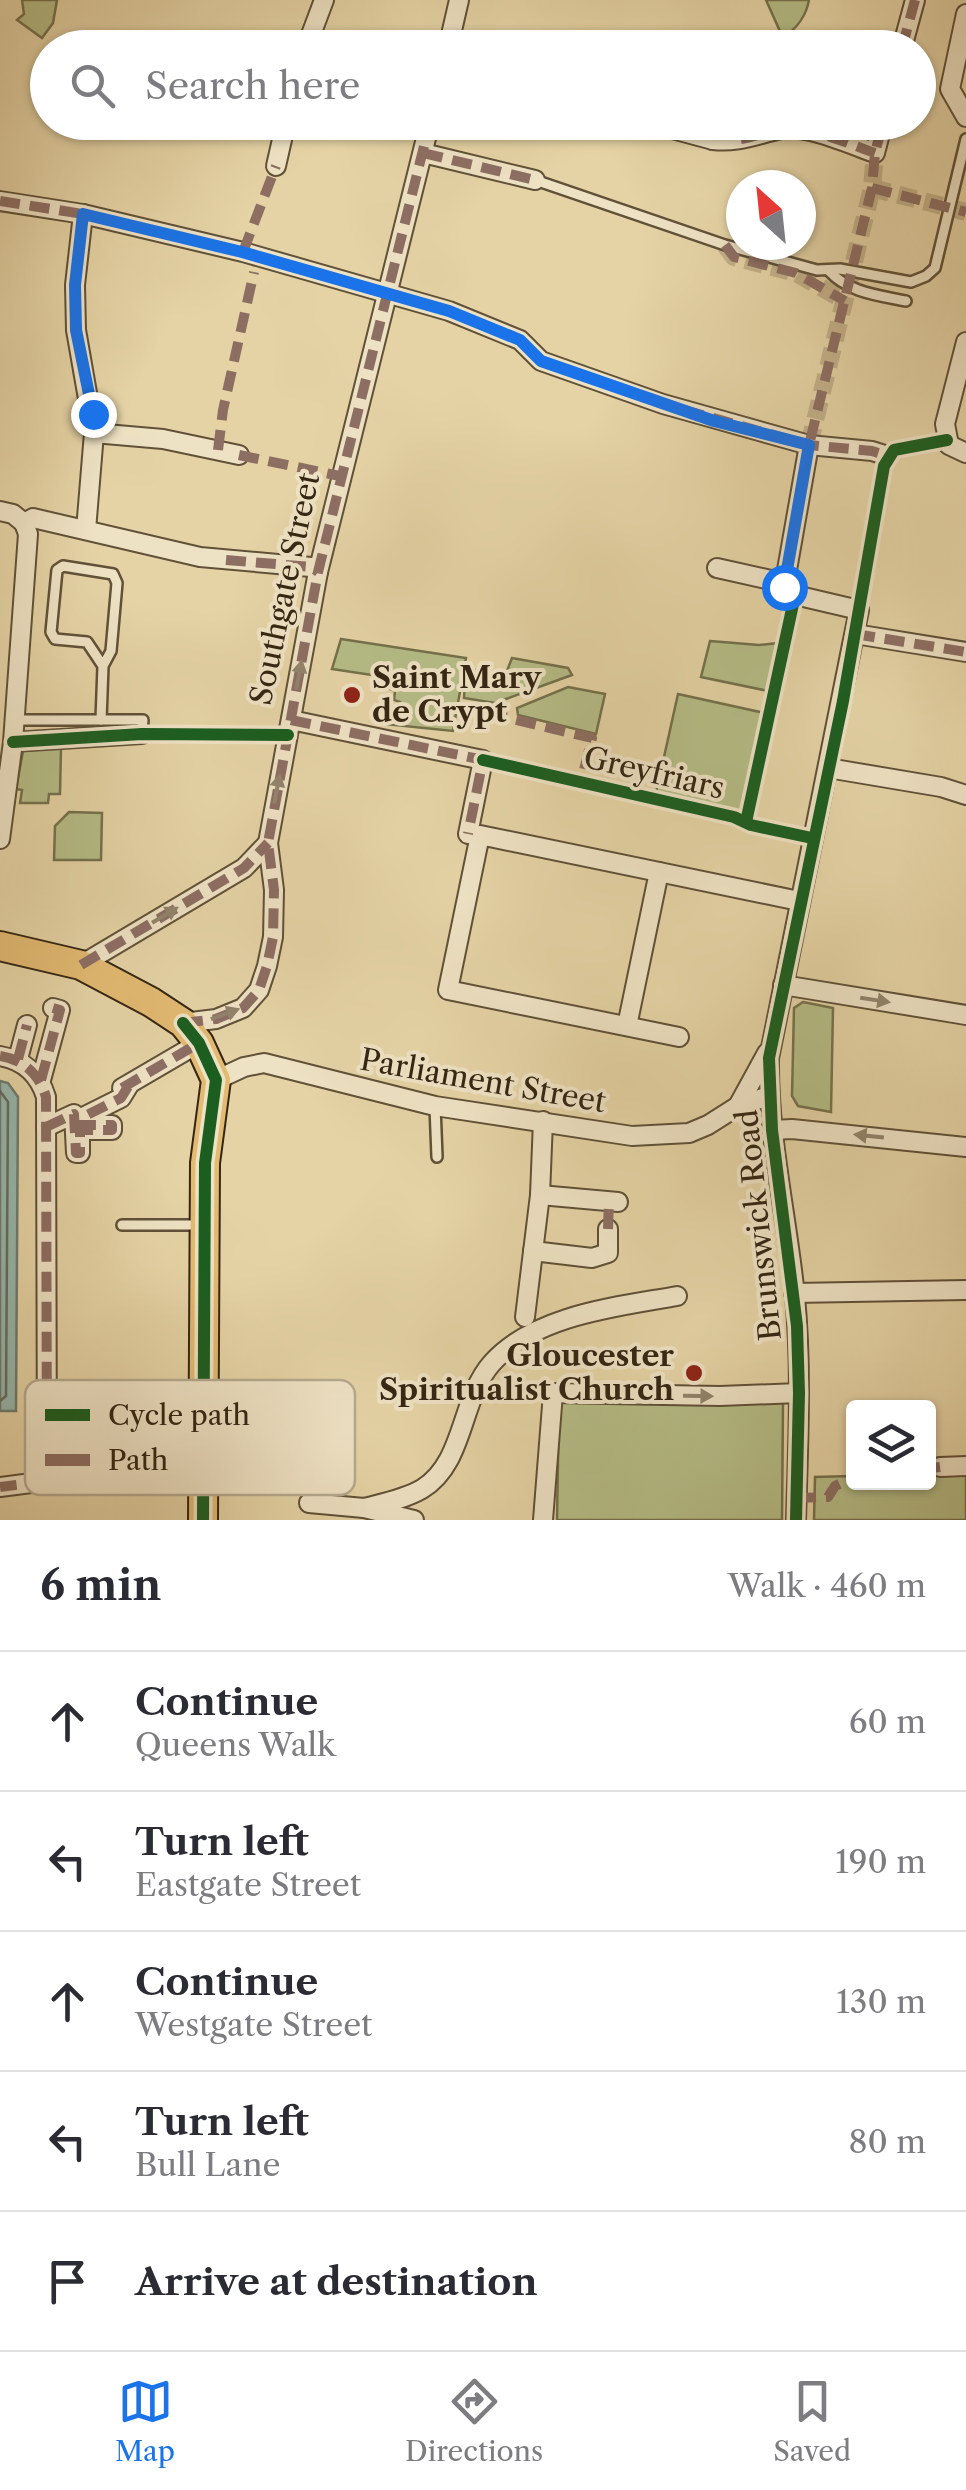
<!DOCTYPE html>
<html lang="en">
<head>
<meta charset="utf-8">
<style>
	:root { --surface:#fff; --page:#f7f7f7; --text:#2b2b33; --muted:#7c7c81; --line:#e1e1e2; --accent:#1a73e8 }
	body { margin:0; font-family:"Libre Caslon Text",serif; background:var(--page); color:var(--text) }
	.controls { position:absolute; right:30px; bottom:30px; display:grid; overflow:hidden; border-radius:10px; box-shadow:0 2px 8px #0004 }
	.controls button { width:90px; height:90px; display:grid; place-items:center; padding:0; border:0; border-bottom:2px solid var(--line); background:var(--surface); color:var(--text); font:50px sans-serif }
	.compass { position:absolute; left:726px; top:170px; width:90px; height:90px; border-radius:50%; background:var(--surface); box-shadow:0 2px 8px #0004; rotate:333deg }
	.stop { position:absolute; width:30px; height:30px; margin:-22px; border:8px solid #1a73e8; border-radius:50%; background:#fff }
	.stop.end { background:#1a73e8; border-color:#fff; box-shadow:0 2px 10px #0008 }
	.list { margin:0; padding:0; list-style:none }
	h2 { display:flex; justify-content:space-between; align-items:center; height:130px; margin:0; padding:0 40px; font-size:42px }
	h2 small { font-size:32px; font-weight:400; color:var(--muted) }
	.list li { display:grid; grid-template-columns:65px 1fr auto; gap:30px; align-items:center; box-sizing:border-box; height:140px; padding:0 40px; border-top:2px solid var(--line) }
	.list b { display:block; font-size:38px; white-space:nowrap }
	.list p { margin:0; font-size:32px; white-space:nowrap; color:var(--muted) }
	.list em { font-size:32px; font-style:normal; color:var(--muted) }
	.icon { flex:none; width:55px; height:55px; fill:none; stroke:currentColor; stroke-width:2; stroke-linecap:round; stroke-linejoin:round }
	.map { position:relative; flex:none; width:966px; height:1520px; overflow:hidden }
	.search { position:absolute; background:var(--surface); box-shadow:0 2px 8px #0004; left:30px; right:30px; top:30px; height:110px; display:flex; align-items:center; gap:25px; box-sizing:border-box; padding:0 35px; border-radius:55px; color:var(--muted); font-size:38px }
	.sheet { height:830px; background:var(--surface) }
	nav { display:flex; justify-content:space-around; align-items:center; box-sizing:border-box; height:140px; border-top:2px solid var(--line); background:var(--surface); font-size:28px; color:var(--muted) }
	nav a { display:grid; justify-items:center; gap:5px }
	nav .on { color:var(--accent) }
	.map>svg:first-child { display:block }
	.green { fill:#b5bc86; stroke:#74714c; stroke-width:2.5 }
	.water { fill:#97b7ad; stroke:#6f7d6f; stroke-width:2.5 }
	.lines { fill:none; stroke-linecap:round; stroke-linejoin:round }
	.shore { stroke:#666e60; stroke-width:2.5 }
	.street-tunnel { stroke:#c2b088; stroke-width:18; stroke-dasharray:18 9; stroke-linecap:butt }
	.lane-casing { stroke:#605138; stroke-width:14 }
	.street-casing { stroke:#605138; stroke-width:22 }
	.primary-casing { stroke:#342613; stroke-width:32 }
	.lane { stroke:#eee2c4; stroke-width:9 }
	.street { stroke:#eee2c4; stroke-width:18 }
	.primary { stroke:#e2ba72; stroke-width:28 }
	.quiet { stroke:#8d6e63; stroke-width:10; stroke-dasharray:20 10; stroke-linecap:butt }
	.cycleway-casing { stroke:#eee2c4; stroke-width:19 }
	.cycleway { stroke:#1b5e20; stroke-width:12 }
	.oneway { fill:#91846c }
	.route { stroke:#1a73e8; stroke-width:12 }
	.poi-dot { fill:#8f2418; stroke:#eee2c4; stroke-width:4 }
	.labels { text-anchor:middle; stroke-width:8; stroke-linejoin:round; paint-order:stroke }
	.street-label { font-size:30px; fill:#342613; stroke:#eee2c4 }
	.poi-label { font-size:30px; font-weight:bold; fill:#342613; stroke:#eee2c4; text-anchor:start }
	.key { fill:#eee2c4; stroke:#b6aa8f; stroke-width:2.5 }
	.key-label { font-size:28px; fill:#342613 }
</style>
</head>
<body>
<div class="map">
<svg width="966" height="1520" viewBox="0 0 966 1520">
	<rect width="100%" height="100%" fill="#e5d3a5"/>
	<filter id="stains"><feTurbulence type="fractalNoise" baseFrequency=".002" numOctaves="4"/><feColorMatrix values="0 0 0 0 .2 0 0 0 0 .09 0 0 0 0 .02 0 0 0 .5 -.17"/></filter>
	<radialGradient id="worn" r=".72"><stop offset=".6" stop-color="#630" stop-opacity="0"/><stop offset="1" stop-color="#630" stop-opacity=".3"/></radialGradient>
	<g class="green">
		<path d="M22 0H57L53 23 42 38 17 20 24 14Z"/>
		<path d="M766 0H809C806 17 797 28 783 38Z"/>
		<path d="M341 639 466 658 453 731 384 724 387 711 398 708 400 702 394 700 395 691 390 689 392 678 332 669Z"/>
		<path d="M710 641 759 645 779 643 773 692 701 677Z"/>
		<path d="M512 658 568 668 572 675 495 703 464 698 466 668 505 676Z"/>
		<path d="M568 687 605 694 596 734 518 715 517 708Z"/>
		<path d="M678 694 769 714 744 817 656 793Z"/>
		<path d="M61 747 60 794H49L48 803H20L22 790 16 789 23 751Z"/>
		<path d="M69 812 102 813 101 860H54L55 826Z"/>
		<path d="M803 1002 833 1008 831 1112 798 1106 792 1096 794 1008Z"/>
		<path d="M559 1401 783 1403 782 1520H557Z"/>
		<path d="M966 1473V1520H814L815 1477 853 1476 854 1482H928L929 1474Z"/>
	</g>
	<path class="water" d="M0 1081 8 1083 18 1097 16 1411H0Z"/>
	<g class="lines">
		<path class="shore" d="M0 1091 8 1102 6 1396 0 1401"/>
		<g class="street-tunnel">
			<path d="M872 188 966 212"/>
			<path d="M725 245 734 257 796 273 845 301"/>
			<path d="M809 445 872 188 875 153"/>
		</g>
		<defs>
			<g id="lane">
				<path d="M535 180 725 245 817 270 840 269 911 282 926 276 935 268 966 139"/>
				<path d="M828 270C849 293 877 295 906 301"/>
				<path d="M859 610 888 456 903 447 947 440"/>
				<path d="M15 720H143L142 733"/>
				<path d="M101 720 103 666 111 651 117 583 113 574 63 566 57 570 51 632 55 639 87 642 103 666"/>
				<path d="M435 1106 437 1157"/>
				<path d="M122 1225H199"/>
				<path d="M272 1446 318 1443"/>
				<path d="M209 1477 264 1472 273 1459 272 1428"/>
			</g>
			<g id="street">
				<path d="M966 14 950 89 966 117"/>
				<path d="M306 48 324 0"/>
				<path d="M448 48 459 0"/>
				<path d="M902 48 915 0"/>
				<path d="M646 122 713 140"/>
				<path d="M716 122 713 140C739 143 757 134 782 129 805 124 852 145 875 153L883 122"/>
				<path d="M423 153 535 180"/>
				<path d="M276 166 286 122"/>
				<path d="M0 201 83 214 243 252 449 311 520 340 541 361 663 404 809 445 872 451 888 456"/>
				<path d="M83 214 75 285 76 330 94 433 86 530"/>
				<path d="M966 342 945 424 949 445 966 453"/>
				<path d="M94 433 163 439 239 455"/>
				<path d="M0 511 13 514 24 523 33 518 200 557 311 567 318 572"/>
				<path d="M717 568 771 580 795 595 859 610 769 1058C768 1139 787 1216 795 1296 802 1371 798 1445 796 1520"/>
				<path d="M784 587 809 445"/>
				<path d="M855 634 966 652"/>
				<path d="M291 720 483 760 468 834"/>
				<path d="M13 742 142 734"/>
				<path d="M828 768 941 787 966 795"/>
				<path d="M0 839 13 742 28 534 24 523"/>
				<path d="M81 965 244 868 268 843"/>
				<path d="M783 985 966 1015"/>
				<path d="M183 1023 216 1019 243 1008 259 990 267 966 273 937 274 890 268 843 318 572 430 122"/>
				<path d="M627 1026 659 872"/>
				<path d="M679 1037 448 990 480 835 799 901"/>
				<path d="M0 1056C24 1060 39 1074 46 1097L47 1481"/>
				<path d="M18 1059 27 1025"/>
				<path d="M41 1080 60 1010 53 1008"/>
				<path d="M216 1080 244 1067 264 1063 435 1106 632 1136 689 1133 708 1125 738 1106 769 1096"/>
				<path d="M122 1088 199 1043"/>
				<path d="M738 1106 767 1053"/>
				<path d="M46 1127 74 1114 76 1153H80V1130H112V1125H81V1118L121 1098 129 1085"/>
				<path d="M772 1130 792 1129 966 1147"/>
				<path d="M540 1195 618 1202"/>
				<path d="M533 1251 592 1258 608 1253V1229"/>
				<path d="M794 1293 966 1290"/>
				<path d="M525 1317 540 1195 543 1121"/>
				<path d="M940 1467 966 1466"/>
				<path d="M0 1487 47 1481 201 1477"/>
				<path d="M309 1503 364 1508 414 1520"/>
				<path d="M364 1508C383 1503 405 1499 422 1489 465 1463 460 1399 492 1363 535 1315 616 1307 677 1296"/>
				<path d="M543 1520 553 1393 720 1396 799 1393"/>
			</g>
			<path id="primary" d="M0 946 81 965 151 1002 183 1023 199 1043 216 1080 205 1163 203 1520"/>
		</defs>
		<use href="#lane" class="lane-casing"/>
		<use href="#street" class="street-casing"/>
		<use href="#primary" class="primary-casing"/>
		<use href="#lane" class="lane"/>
		<use href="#street" class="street"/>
		<use href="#primary" class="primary"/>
		<g class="quiet">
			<path d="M902 48 915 0"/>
			<path d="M741 139C757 137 773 128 788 128 812 127 851 145 875 153"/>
			<path d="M423 153 535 180"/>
			<path d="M872 188 966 212"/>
			<path d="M0 201 83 214 243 252 449 311 520 340 541 361 663 404 809 445 872 451 888 456"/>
			<path d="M83 214 75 285 76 330 93 414"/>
			<path d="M725 245 734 257 796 273 845 301"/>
			<path d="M243 252 276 166"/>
			<path d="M218 450 223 410 254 272"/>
			<path d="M239 455 340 476"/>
			<path d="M226 560 311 567 318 572"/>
			<path d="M784 587 809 445 872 188 875 153 883 122"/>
			<path d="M855 634 966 652"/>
			<path d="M487 713 592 738 581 782"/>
			<path d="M291 720 483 760 468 834"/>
			<path d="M81 965 244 868 268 843"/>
			<path d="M183 1023 216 1019 243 1008 259 990 267 966 273 937 274 890 268 843 318 572 430 122"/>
			<path d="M0 1056C24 1060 39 1074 46 1097L47 1481 0 1487"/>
			<path d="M18 1059 27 1025"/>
			<path d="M41 1080 60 1010 53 1008"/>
			<path d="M122 1088 199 1043"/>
			<path d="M46 1127 74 1114 76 1153H80V1130H112V1125H81V1118L121 1098 129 1085"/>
			<path d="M608 1229 609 1201"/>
			<path d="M928 1473 931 1468 940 1467"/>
			<path d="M796 1498 828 1497 835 1486 854 1477"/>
		</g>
		<defs>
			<g id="cycleway">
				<path d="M13 742 142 734 288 735"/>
				<path d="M483 760 734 817 751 825 812 838"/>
				<path d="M746 822 795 595"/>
				<path d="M183 1023 199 1043 216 1080 205 1163 203 1520"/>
				<path d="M796 1520 799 1393 797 1326 772 1130 769 1058 843 701 884 466 894 450 947 440"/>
			</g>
		</defs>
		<use href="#cycleway" class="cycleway-casing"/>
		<use href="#cycleway" class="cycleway"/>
	</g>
	<defs><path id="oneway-solid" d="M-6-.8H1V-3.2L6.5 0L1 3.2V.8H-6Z" transform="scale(2.5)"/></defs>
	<g class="oneway">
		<use href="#oneway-solid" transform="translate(299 675) rotate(-79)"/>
		<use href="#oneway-solid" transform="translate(277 789) rotate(-79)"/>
		<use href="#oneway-solid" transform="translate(165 915) rotate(-31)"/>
		<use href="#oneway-solid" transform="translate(875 1000) rotate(9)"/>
		<use href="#oneway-solid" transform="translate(225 1014) rotate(-20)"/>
		<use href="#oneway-solid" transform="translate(869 1136) rotate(-174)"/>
		<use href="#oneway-solid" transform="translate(698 1396) rotate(1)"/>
	</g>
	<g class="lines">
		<path class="route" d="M93 414 76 330 75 285 83 214 242 252 449 311 520 340 541 361 714 421 809 445 784 587"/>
	</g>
	<g class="poi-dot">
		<circle cx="352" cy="695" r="10"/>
		<circle cx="694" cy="1373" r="10"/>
	</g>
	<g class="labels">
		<g class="street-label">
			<text transform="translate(285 589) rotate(-78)" y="10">Southgate Street</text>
			<text transform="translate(654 773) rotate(13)" y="10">Greyfriars</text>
			<text transform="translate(483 1081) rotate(10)" y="10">Parliament Street</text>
			<text transform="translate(759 1225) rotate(-96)" y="10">Brunswick Road</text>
		</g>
		<g class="poi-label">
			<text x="372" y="688">Saint Mary<tspan x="372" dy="34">de Crypt</tspan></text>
			<text x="674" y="1366" text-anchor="end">Gloucester<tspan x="674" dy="34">Spiritualist Church</tspan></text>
		</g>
	</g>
	<rect x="25" y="1380" width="330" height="115" rx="15" class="key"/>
	<rect x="45" y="1409" width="45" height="12" fill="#1b5e20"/>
	<rect x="45" y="1454" width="45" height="12" fill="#8d6e63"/>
	<g class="key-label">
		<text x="108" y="1425">Cycle path</text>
		<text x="108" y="1470">Path</text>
	</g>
	<rect width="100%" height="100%" filter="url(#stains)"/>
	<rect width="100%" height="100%" fill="url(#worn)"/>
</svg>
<div class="controls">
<button><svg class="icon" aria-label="layers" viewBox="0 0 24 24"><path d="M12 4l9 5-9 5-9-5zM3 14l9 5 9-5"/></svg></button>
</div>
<svg class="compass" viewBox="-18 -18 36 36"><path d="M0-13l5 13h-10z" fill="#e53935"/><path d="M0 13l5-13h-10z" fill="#7c7c81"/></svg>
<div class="stop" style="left:784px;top:587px"></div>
<div class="stop end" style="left:93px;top:414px"></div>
<div class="search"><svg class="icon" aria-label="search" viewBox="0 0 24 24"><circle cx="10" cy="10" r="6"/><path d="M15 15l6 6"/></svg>Search here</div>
</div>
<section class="sheet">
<h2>6 min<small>Walk · 460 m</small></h2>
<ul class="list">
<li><svg class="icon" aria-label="ahead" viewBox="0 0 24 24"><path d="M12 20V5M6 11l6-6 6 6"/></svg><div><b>Continue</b><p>Queens Walk</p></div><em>60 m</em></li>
<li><svg class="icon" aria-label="left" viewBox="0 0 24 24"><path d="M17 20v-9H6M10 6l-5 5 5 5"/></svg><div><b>Turn left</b><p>Eastgate Street</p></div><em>190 m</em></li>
<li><svg class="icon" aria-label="ahead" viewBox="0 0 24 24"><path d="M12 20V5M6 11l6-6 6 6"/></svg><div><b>Continue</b><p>Westgate Street</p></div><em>130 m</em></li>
<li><svg class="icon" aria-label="left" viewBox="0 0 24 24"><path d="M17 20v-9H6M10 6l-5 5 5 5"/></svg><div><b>Turn left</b><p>Bull Lane</p></div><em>80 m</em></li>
<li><svg class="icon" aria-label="arrive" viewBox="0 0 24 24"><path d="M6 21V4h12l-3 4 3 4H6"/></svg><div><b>Arrive at destination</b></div></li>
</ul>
</section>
<nav>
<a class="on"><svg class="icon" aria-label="map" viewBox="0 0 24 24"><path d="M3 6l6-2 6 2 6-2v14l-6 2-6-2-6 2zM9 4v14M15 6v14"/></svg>Map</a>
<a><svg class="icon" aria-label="directions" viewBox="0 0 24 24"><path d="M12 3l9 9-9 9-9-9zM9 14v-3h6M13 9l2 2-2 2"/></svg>Directions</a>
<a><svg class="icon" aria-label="saved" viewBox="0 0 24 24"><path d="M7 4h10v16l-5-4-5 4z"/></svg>Saved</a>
</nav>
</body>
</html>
